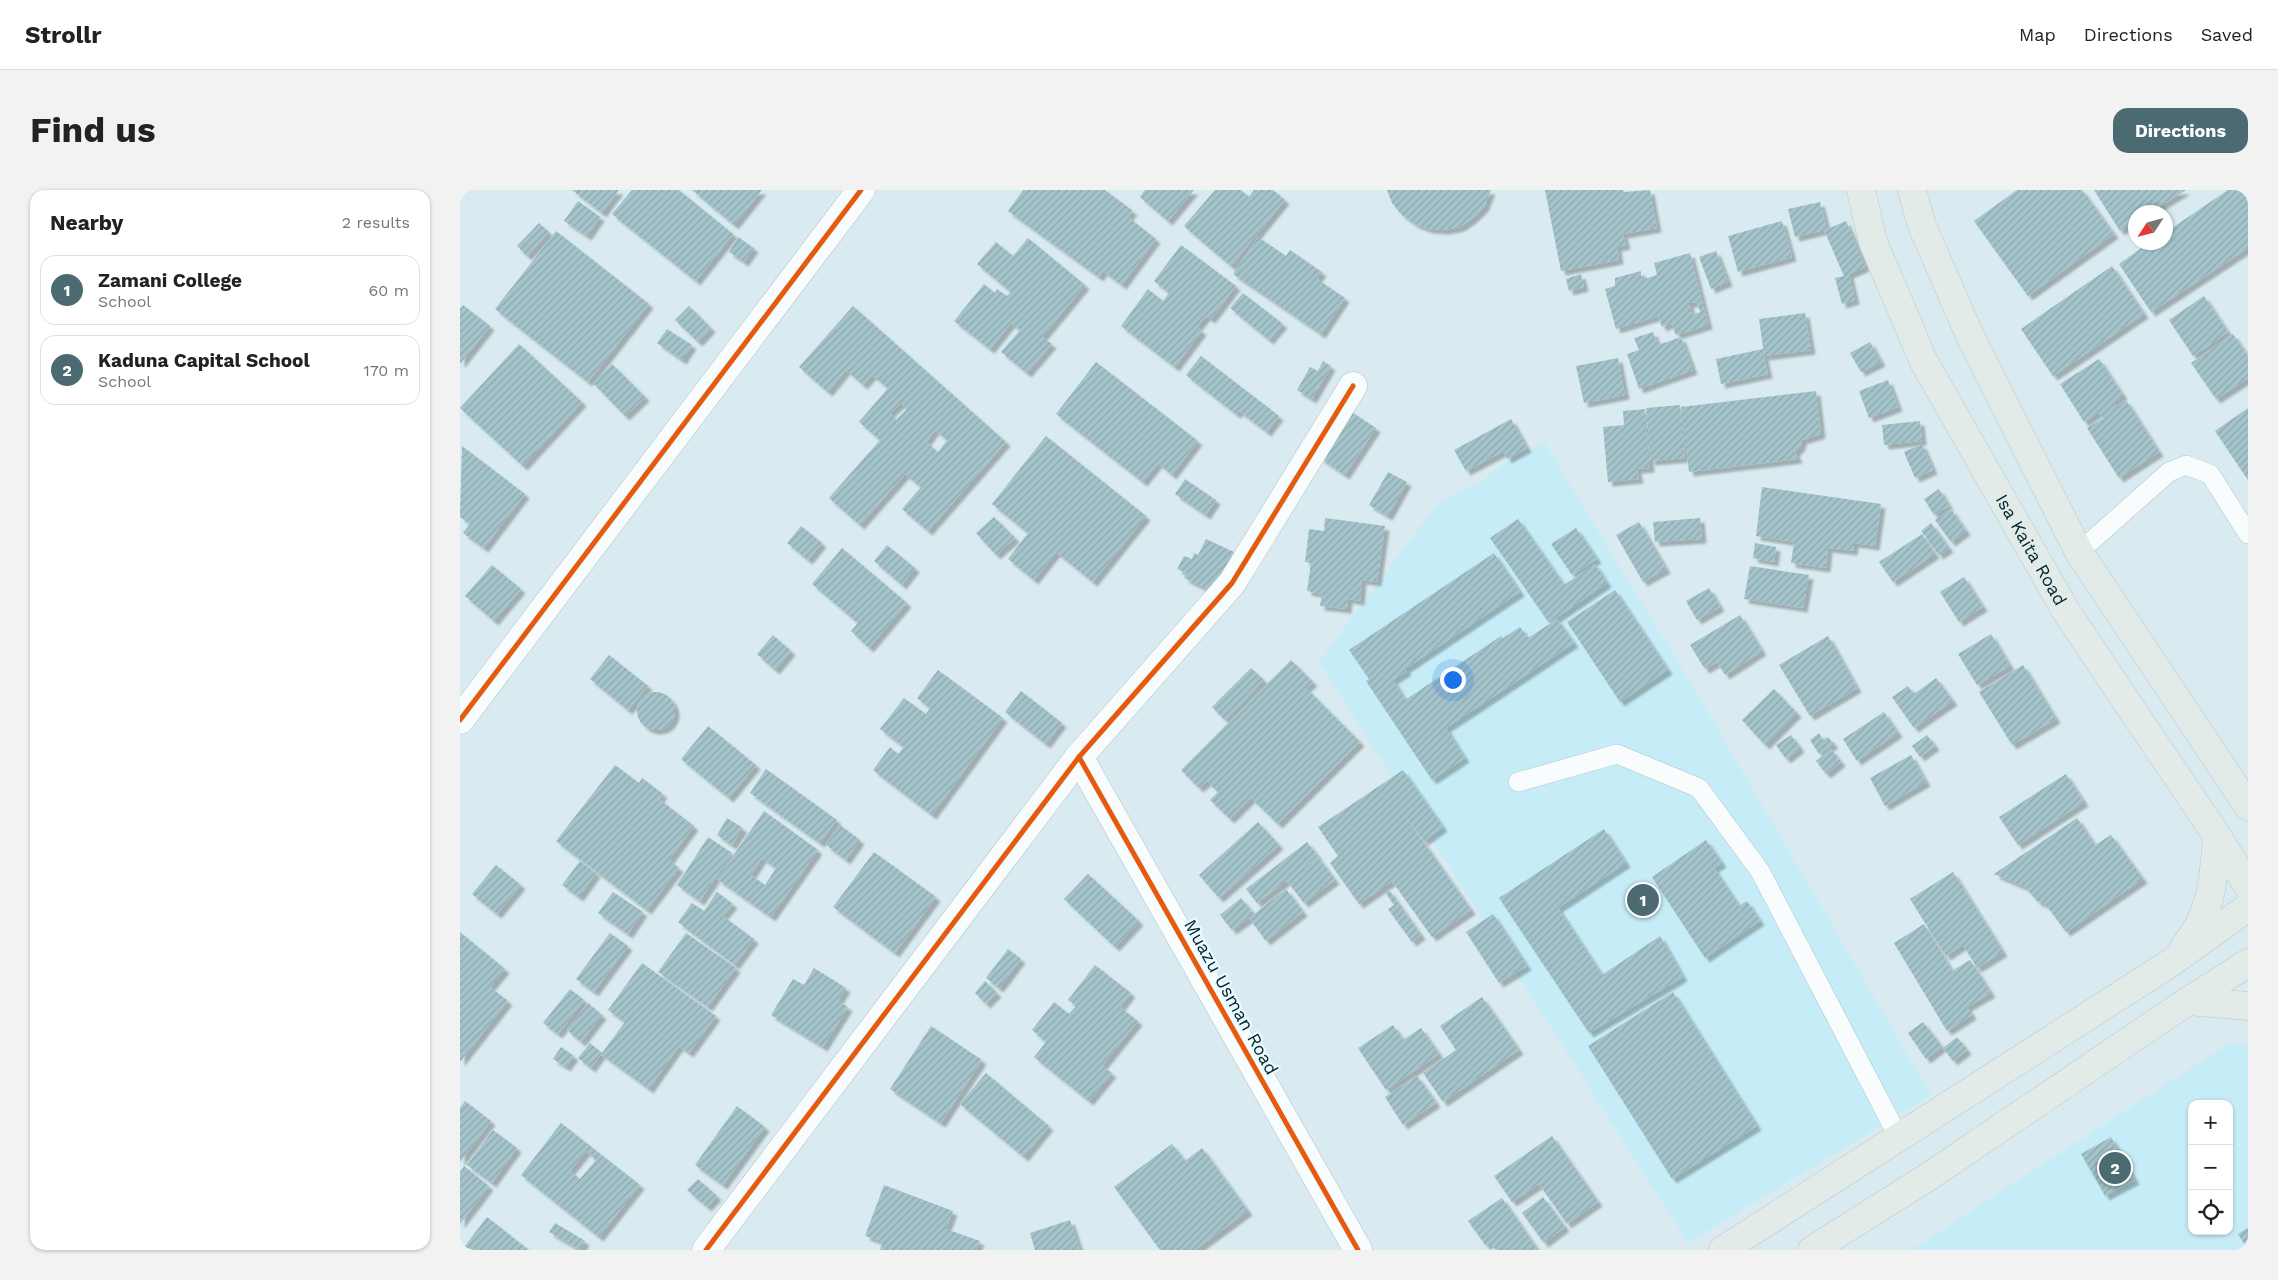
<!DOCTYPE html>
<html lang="en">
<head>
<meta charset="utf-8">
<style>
	:root { --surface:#fff; --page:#f2f2f2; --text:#222; --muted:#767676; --line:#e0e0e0; --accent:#4c6a71 }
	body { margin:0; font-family:"Work Sans",sans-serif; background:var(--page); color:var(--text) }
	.controls { position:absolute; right:15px; bottom:15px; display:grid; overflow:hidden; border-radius:10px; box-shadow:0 1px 4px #0004 }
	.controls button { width:45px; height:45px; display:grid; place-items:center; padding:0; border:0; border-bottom:1px solid var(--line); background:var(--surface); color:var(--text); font:25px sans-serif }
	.compass { position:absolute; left:1668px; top:15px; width:45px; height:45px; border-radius:50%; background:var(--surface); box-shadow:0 1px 4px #0004; rotate:234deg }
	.you { position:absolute; left:992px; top:489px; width:18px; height:18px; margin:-12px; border:4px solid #fff; border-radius:50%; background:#1a73e8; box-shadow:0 0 0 8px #1a73e833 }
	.badge { display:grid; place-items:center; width:32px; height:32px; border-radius:50%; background:var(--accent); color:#fff; font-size:16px; font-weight:700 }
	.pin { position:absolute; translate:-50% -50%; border:2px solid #fff; box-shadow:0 1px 5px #0006 }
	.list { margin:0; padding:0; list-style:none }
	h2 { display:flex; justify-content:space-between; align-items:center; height:65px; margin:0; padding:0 20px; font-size:21px }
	h2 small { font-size:16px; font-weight:400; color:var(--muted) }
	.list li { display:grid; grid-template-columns:32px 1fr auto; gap:15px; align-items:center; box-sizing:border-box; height:70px; margin:0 10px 10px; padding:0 10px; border:1px solid var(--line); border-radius:15px }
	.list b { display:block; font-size:19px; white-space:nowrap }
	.list p { margin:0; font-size:16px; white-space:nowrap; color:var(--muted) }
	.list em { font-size:16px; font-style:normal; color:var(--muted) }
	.icon { flex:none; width:28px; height:28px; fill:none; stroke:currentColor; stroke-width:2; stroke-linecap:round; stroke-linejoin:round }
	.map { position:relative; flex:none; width:1788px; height:1060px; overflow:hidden; border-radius:15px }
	header { display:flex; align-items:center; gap:30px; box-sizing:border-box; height:70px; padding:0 25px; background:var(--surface); border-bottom:1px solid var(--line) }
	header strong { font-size:24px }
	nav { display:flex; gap:28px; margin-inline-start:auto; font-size:18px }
	.intro { display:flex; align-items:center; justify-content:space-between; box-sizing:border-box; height:120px; padding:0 30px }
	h1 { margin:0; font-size:35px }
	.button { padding:12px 22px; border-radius:15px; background:var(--accent); color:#fff; font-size:18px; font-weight:700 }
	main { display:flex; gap:30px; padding:0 30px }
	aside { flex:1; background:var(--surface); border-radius:15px; box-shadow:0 1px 4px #0004 }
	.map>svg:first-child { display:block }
	.built { fill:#c6edf7; fill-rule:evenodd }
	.building { fill:url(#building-hatch); fill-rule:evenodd; filter:url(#shadow) }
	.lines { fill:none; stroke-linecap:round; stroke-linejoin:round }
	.lane-casing { stroke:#aac3c9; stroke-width:20 }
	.street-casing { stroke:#aac3c9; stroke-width:29 }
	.primary-casing { stroke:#bac8cb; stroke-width:29 }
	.lane { stroke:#f9fcfd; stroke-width:19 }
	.street { stroke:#f9fcfd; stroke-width:28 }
	.primary { stroke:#e2ebe8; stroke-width:28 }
	.cycleway-casing { stroke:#ebfbff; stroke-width:8 }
	.cycleway { stroke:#e8590c; stroke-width:5 }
	.labels { text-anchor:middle; stroke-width:4.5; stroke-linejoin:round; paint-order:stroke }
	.street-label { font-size:18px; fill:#00252d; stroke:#ebfbff }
</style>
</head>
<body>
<header>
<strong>Strollr</strong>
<nav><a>Map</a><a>Directions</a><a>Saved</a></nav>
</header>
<div class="intro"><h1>Find us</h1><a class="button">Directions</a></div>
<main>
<aside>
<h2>Nearby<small>2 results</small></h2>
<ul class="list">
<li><span class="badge">1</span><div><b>Zamani College</b><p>School</p></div><em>60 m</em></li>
<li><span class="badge">2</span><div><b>Kaduna Capital School</b><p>School</p></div><em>170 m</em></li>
</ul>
</aside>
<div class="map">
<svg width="1788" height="1060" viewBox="0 0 1788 1060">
	<defs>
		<pattern id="building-hatch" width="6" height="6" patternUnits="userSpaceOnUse" patternTransform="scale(1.25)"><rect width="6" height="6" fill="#a4c3ca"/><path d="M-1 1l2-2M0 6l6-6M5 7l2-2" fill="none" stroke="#8ba7ae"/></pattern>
		<filter id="shadow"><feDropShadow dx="4.5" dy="4.5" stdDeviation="1" flood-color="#0004"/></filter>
	</defs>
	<rect width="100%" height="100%" fill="#d9ebf0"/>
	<g class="built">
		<path d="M1085 253 1243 514 1471 905 1228 1053 859 472 978 313 1018 294 1048 270Z"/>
		<path d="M1768 854 1788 855V1060H1451ZM1732 914H1769V1041H1732Z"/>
	</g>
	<g class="building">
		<path d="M112 0H159L142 23Z"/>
		<path d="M172 0H219L273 44 236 91 152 24Z"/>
		<path d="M232 0H302L274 35Z"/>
		<path d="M563 0H645L673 21 668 27 696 49 662 95 643 81 639 87 548 21Z"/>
		<path d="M685 0H734L708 31 680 7Z"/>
		<path d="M755 0H781L789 7 794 0H813L825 10 771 76 724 36Z"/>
		<path d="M927 0H1031L1024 17 1013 28 1000 37 985 40 969 39 955 34 942 25 932 13Z"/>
		<path d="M1085 0H1163L1164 2 1190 0 1197 38 1163 44 1166 55 1157 57 1159 70 1101 81Z"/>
		<path d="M1557 0H1622L1654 44 1568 106 1514 31Z"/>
		<path d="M1634 0H1726L1690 22H1676V31L1660 41Z"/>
		<path d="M1768 0H1785L1788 5V58L1691 122 1659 74 1690 52H1706V42Z"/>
		<path d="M118 11 140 27 127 46 104 31Z"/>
		<path d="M1360 12 1367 39 1386 31 1405 77 1389 84 1395 110 1382 114 1375 88 1384 86 1364 40 1335 47 1328 19Z"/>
		<path d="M1322 31 1332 67 1278 82 1268 46Z"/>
		<path d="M79 33 89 42 67 66 57 56Z"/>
		<path d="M96 41 189 114 128 192 35 119Z"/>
		<path d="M278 47 294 58 284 72 269 62Z"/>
		<path d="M798 47 826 66 830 60 862 82 857 89 885 108 861 144 773 84Z"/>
		<path d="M568 48 625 95 582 147 592 154 567 183 541 162 560 140 551 133 530 159 494 131 524 94 535 103 537 99 547 106 551 102 517 74 536 52 553 66Z"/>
		<path d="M721 55 776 96 751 129 746 126 737 137 742 141 715 177 661 136 688 99 703 111 709 103 694 91Z"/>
		<path d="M1256 61 1268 92 1251 99 1239 67Z"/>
		<path d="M1230 63 1248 135 1216 145 1211 133 1202 137 1198 126 1156 139 1145 99 1155 96V88L1181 81V90L1197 85 1194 73ZM1237 112 1240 122 1232 125 1229 113Z"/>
		<path d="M1652 76 1684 124 1593 186 1561 139Z"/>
		<path d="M1121 84 1124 97 1109 101 1106 89Z"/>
		<path d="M783 103 823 134 809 150 770 118Z"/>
		<path d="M1744 106 1768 142 1733 166 1709 130Z"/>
		<path d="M3 115 30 136 0 174V119Z"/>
		<path d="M229 116 251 138 238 152 215 130Z"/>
		<path d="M393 116 546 252 468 341 442 319 461 297 445 284 400 335 369 308 420 250 399 232 428 198 412 185 403 195 386 180 368 202 339 177ZM441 213 447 219 436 230 430 223ZM475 240 487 250 478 262 466 252Z"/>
		<path d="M1345 123 1351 160 1304 166 1308 184 1261 194 1256 169 1303 159 1304 164 1299 129Z"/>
		<path d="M207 139 232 155 222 170 197 153Z"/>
		<path d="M1193 142 1198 155 1221 147 1233 180 1179 199 1167 164 1179 160 1174 148Z"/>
		<path d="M1773 144 1788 166V188L1756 209 1731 173Z"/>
		<path d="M1410 152 1421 172 1401 182 1390 163Z"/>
		<path d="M59 154 122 212 63 276 0 218Z"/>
		<path d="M741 166 819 226 807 242 779 221 776 224 726 185Z"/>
		<path d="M1158 168 1165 205 1124 213 1116 176Z"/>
		<path d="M1639 169 1663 205 1653 212 1656 217 1666 210 1699 262 1659 288 1627 238 1643 228 1639 222 1624 232 1600 194Z"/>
		<path d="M863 171 871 176 852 209 837 200 850 177 858 181Z"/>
		<path d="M636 172 738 251 712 285 698 273 683 292 596 224Z"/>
		<path d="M152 174 185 207 165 226 133 193Z"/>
		<path d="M1428 190 1438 217 1409 228 1399 201Z"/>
		<path d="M1356 201 1361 244 1342 250 1341 256 1335 262 1338 269 1229 282 1221 217Z"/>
		<path d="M1220 215 1225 268 1191 271 1186 218Z"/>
		<path d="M1788 218V290L1755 241Z"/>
		<path d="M1185 219 1190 278 1177 279 1179 289 1148 292 1143 237 1164 235 1163 221Z"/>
		<path d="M890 221 916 238 885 285 860 268Z"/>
		<path d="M1051 229 1067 258 1047 269 1044 261 1006 281 994 260Z"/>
		<path d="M1460 231 1462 251 1424 255 1422 235Z"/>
		<path d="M586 246 686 326 633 392 596 362 574 390 548 369 568 343 532 314Z"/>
		<path d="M1462 254 1473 280 1455 288 1444 262Z"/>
		<path d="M2 256 65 304 24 358 3 343 10 334 0 327Z"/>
		<path d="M928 282 947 292 928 326 909 315Z"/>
		<path d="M725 289 756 310 746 325 715 304Z"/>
		<path d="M1302 297 1421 314 1415 356 1394 353 1393 361 1368 358 1366 378 1331 373 1334 352 1296 346Z"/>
		<path d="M1479 299 1489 316 1474 325 1464 309Z"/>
		<path d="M1491 319 1506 341 1491 352 1475 330Z"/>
		<path d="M534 327 555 348 536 365 516 343Z"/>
		<path d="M865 328 925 336 917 392 902 390 900 411 888 409 887 419 860 416 862 404 847 401 851 373 845 372 849 339 864 341Z"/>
		<path d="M1240 328 1242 349 1195 352 1193 332Z"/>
		<path d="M1058 329 1104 395 1135 374 1147 393 1089 433 1030 348Z"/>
		<path d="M1179 332 1206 379 1183 392 1156 345Z"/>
		<path d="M1471 333 1489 358 1479 365 1461 341Z"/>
		<path d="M341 336 362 353 348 370 327 353Z"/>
		<path d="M1116 338 1137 369 1112 385 1091 354Z"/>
		<path d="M1462 344 1475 364 1433 392 1419 372Z"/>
		<path d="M746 349 774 362 755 403 724 388 727 383 717 379 724 366 732 369 734 363 738 365Z"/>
		<path d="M1295 353 1316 357 1314 372 1293 368Z"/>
		<path d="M427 355 455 378 442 395 414 371Z"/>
		<path d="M382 358 447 413 409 458 391 441 398 433 352 394Z"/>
		<path d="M1034 363 1060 402 945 479 947 481 933 490 945 510 1041 446 1043 448 1060 437 1068 448 1097 429 1114 453 986 538 1005 568 972 590 906 491 909 489 889 460Z"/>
		<path d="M32 375 61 399 34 431 5 406Z"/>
		<path d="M1290 376 1349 385 1343 418 1284 409Z"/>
		<path d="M1504 387 1523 417 1499 432 1480 402Z"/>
		<path d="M1249 398 1260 417 1237 430 1226 411Z"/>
		<path d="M1155 400 1208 480 1160 512 1107 432Z"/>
		<path d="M1280 425 1302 461 1265 485 1257 472 1245 479 1230 455Z"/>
		<path d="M1531 444 1550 476 1517 495 1498 464Z"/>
		<path d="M313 445 331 461 315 480 297 464Z"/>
		<path d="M1368 446 1397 498 1350 526 1319 475Z"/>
		<path d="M149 465 188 496 168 520 130 489Z"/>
		<path d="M831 470 853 492 846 498 900 552 818 634 791 608 770 629 750 610 758 602 747 591 739 598 721 580Z"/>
		<path d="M1563 475 1596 529 1552 555 1519 502Z"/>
		<path d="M791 478 804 490 765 530 752 517Z"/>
		<path d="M478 480 543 528 472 625 413 580 430 557 438 564 444 557 420 539 444 508 466 524 470 518 457 508Z"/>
		<path d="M1476 488 1493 511 1454 538 1432 507 1448 496 1454 504Z"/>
		<path d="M1314 499 1337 523 1305 555 1282 530Z"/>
		<path d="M561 501 602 533 586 554 545 522Z"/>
		<circle cx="196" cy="521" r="19"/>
		<path d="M1424 522 1438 543 1397 571 1383 549Z"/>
		<path d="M248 536 296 575 269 608 221 569Z"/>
		<path d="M1359 543 1363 550 1368 547 1374 554 1359 564 1350 550Z"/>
		<path d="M1331 545 1340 558 1326 569 1316 555Z"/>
		<path d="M1467 545 1475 556 1460 567 1452 556Z"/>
		<path d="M1371 559 1381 572 1366 584 1356 571Z"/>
		<path d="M1451 565 1466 592 1425 616 1410 588Z"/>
		<path d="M155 575 179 593 182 588 203 604 199 609 234 636 209 670 219 678 187 720 96 651Z"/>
		<path d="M306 579 377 630 360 653 290 603Z"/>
		<path d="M943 580 983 637 964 651 938 616 1011 720 972 747 932 691 899 714 870 673 878 666 858 637Z"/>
		<path d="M1606 584 1624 612 1558 655 1539 627Z"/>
		<path d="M304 621 358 660 311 727 257 689ZM302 668 316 678 305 695 291 685Z"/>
		<path d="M267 628 283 638 272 655 257 645Z"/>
		<path d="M1617 628 1635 655 1651 645 1683 689 1606 742 1586 715 1577 711 1565 697 1534 684Z"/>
		<path d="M798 632 819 655 759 708 739 685Z"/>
		<path d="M380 635 400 650 386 670 366 655Z"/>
		<path d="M1144 639 1166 673 1098 718 1142 785 1200 746 1223 787 1129 843 1039 708Z"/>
		<path d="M248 647 272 663 240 711 217 695Z"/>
		<path d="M1246 650 1262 673 1254 678 1279 716 1287 711 1300 731 1245 768 1192 687Z"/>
		<path d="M847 652 858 666 797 713 786 699Z"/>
		<path d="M414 662 476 707 435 763 373 717Z"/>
		<path d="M858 667 875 690 844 713 827 691Z"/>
		<path d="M120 671 136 683 119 707 102 695Z"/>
		<path d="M36 675 61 695 37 724 12 704Z"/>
		<path d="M1493 682 1543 762 1517 778 1503 755 1486 766 1450 709Z"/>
		<path d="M628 684 679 731 655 757 604 709Z"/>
		<path d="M826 699 843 722 806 751 789 728 772 740 760 725 781 708 794 724Z"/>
		<path d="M929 700 961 745 952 752 928 719 934 715 925 702Z"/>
		<path d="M153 702 183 722 168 744 138 723Z"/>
		<path d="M257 702 273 714 263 726 294 749 275 775 218 732 232 713 244 721Z"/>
		<path d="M1033 724 1067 776 1039 793 1006 742Z"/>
		<path d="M1464 734 1492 781 1510 770 1531 803 1507 817 1512 825 1487 841 1434 753Z"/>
		<path d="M0 742 45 779 30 797 48 811 0 872Z"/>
		<path d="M150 743 168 756 134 802 116 789Z"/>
		<path d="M226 743 276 778 248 817 198 782Z"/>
		<path d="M548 759 561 769 539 798 526 788Z"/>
		<path d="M182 773 256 826 229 863 219 856 189 899 141 864 131 878 118 868 130 853 142 863 165 832 148 820Z"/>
		<path d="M635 775 671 803 660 817 678 831 642 876 652 883 629 911 574 867 586 852 572 840 594 812 609 824 616 816 608 810Z"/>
		<path d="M354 778 386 798 378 811 388 817 363 857 311 825 333 789 344 795Z"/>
		<path d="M525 791 537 803 526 814 515 803Z"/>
		<path d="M110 799 124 810 98 844 83 833Z"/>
		<path d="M1213 802 1297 936 1212 989 1128 856Z"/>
		<path d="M1022 807 1059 860 983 912 963 883 996 860 980 836Z"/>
		<path d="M128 813 142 825 121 852 107 840Z"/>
		<path d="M1463 832 1482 857 1466 869 1448 843Z"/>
		<path d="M933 835 943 850 961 838 979 864 926 900 898 858Z"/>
		<path d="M471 836 522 870 481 933 430 899Z"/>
		<path d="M1497 847 1507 860 1493 871 1483 858Z"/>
		<path d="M101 857 114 866 106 877 93 869Z"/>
		<path d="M526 883 589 936 564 967 500 914Z"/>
		<path d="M957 886 976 913 943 935 925 907Z"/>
		<path d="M5 911 31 931 0 972V918Z"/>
		<path d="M277 916 305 937 263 995 235 975Z"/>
		<path d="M101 933 180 995 139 1047 61 985ZM126 961 136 970 120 989 110 981Z"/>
		<path d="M33 940 57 958 32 993 7 975Z"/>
		<path d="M1092 946 1138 1012 1107 1034 1079 994 1052 1012 1034 986Z"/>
		<path d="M1651 947 1675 990 1645 1006 1621 964Z"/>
		<path d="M712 954 725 971 742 958 788 1021 735 1060H700L654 997Z"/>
		<path d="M4 976 29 996 0 1034V982Z"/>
		<path d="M238 989 257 1006 247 1017 227 1000Z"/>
		<path d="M424 995 493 1021 486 1039 520 1051 516 1060H420L423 1052 405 1046Z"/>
		<path d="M1083 1007 1105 1037 1084 1053 1062 1023Z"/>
		<path d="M1042 1008 1078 1060H1036L1030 1052 1026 1056 1008 1031Z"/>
		<path d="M27 1027 69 1060H2Z"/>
		<path d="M610 1030 620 1060H575L570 1043Z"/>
		<path d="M95 1033 125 1051 120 1060 89 1042Z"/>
		<path d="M1788 1038V1060L1778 1044Z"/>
	</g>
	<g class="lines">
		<defs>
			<g id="lane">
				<path d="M1619 362 1709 282 1726 275 1750 284 1788 344"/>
				<path d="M1058 592 1157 564 1239 598 1300 681 1439 948"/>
			</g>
			<g id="street">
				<path d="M0 530 401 0"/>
				<path d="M619 567 898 1060"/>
				<path d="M246 1060 619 567 772 393 893 196"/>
			</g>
			<g id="primary">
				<path id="s1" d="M1401 0 1413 52 1464 172 1607 423 1757 646 1788 696"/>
				<path d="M1452 0 1462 36 1512 150 1619 362 1788 616"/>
				<path d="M1724 757C1752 724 1754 688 1757 646"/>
				<path d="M1728 811 1788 816"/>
				<path d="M1263 1060 1712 772 1788 717"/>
				<path d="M1352 1060 1468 987 1728 811 1788 773"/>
			</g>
		</defs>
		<use href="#lane" class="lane-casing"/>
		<use href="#street" class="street-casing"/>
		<use href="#primary" class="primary-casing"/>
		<use href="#lane" class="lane"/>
		<use href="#street" class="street"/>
		<use href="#primary" class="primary"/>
		<defs>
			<g id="cycleway">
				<path d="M0 530 401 0"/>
				<path d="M619 567 898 1060"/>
				<path d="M246 1060 619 567 772 393 893 196"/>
			</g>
		</defs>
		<use href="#cycleway" class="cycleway-casing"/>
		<use href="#cycleway" class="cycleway"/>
	</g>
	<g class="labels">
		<g class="street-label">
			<text dy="6" stroke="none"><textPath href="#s1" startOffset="400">Isa Kaita Road</textPath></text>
			<text transform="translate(771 807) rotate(61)" y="6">Muazu Usman Road</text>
		</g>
	</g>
</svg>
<div class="controls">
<button>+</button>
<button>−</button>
<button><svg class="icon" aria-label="locate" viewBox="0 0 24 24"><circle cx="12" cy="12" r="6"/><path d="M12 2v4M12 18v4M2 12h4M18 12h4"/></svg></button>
</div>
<svg class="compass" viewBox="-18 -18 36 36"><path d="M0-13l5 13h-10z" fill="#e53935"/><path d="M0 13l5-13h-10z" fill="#767676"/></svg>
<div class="you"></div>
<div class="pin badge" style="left:1183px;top:710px">1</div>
<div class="pin badge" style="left:1655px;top:978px">2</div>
</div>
</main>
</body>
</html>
